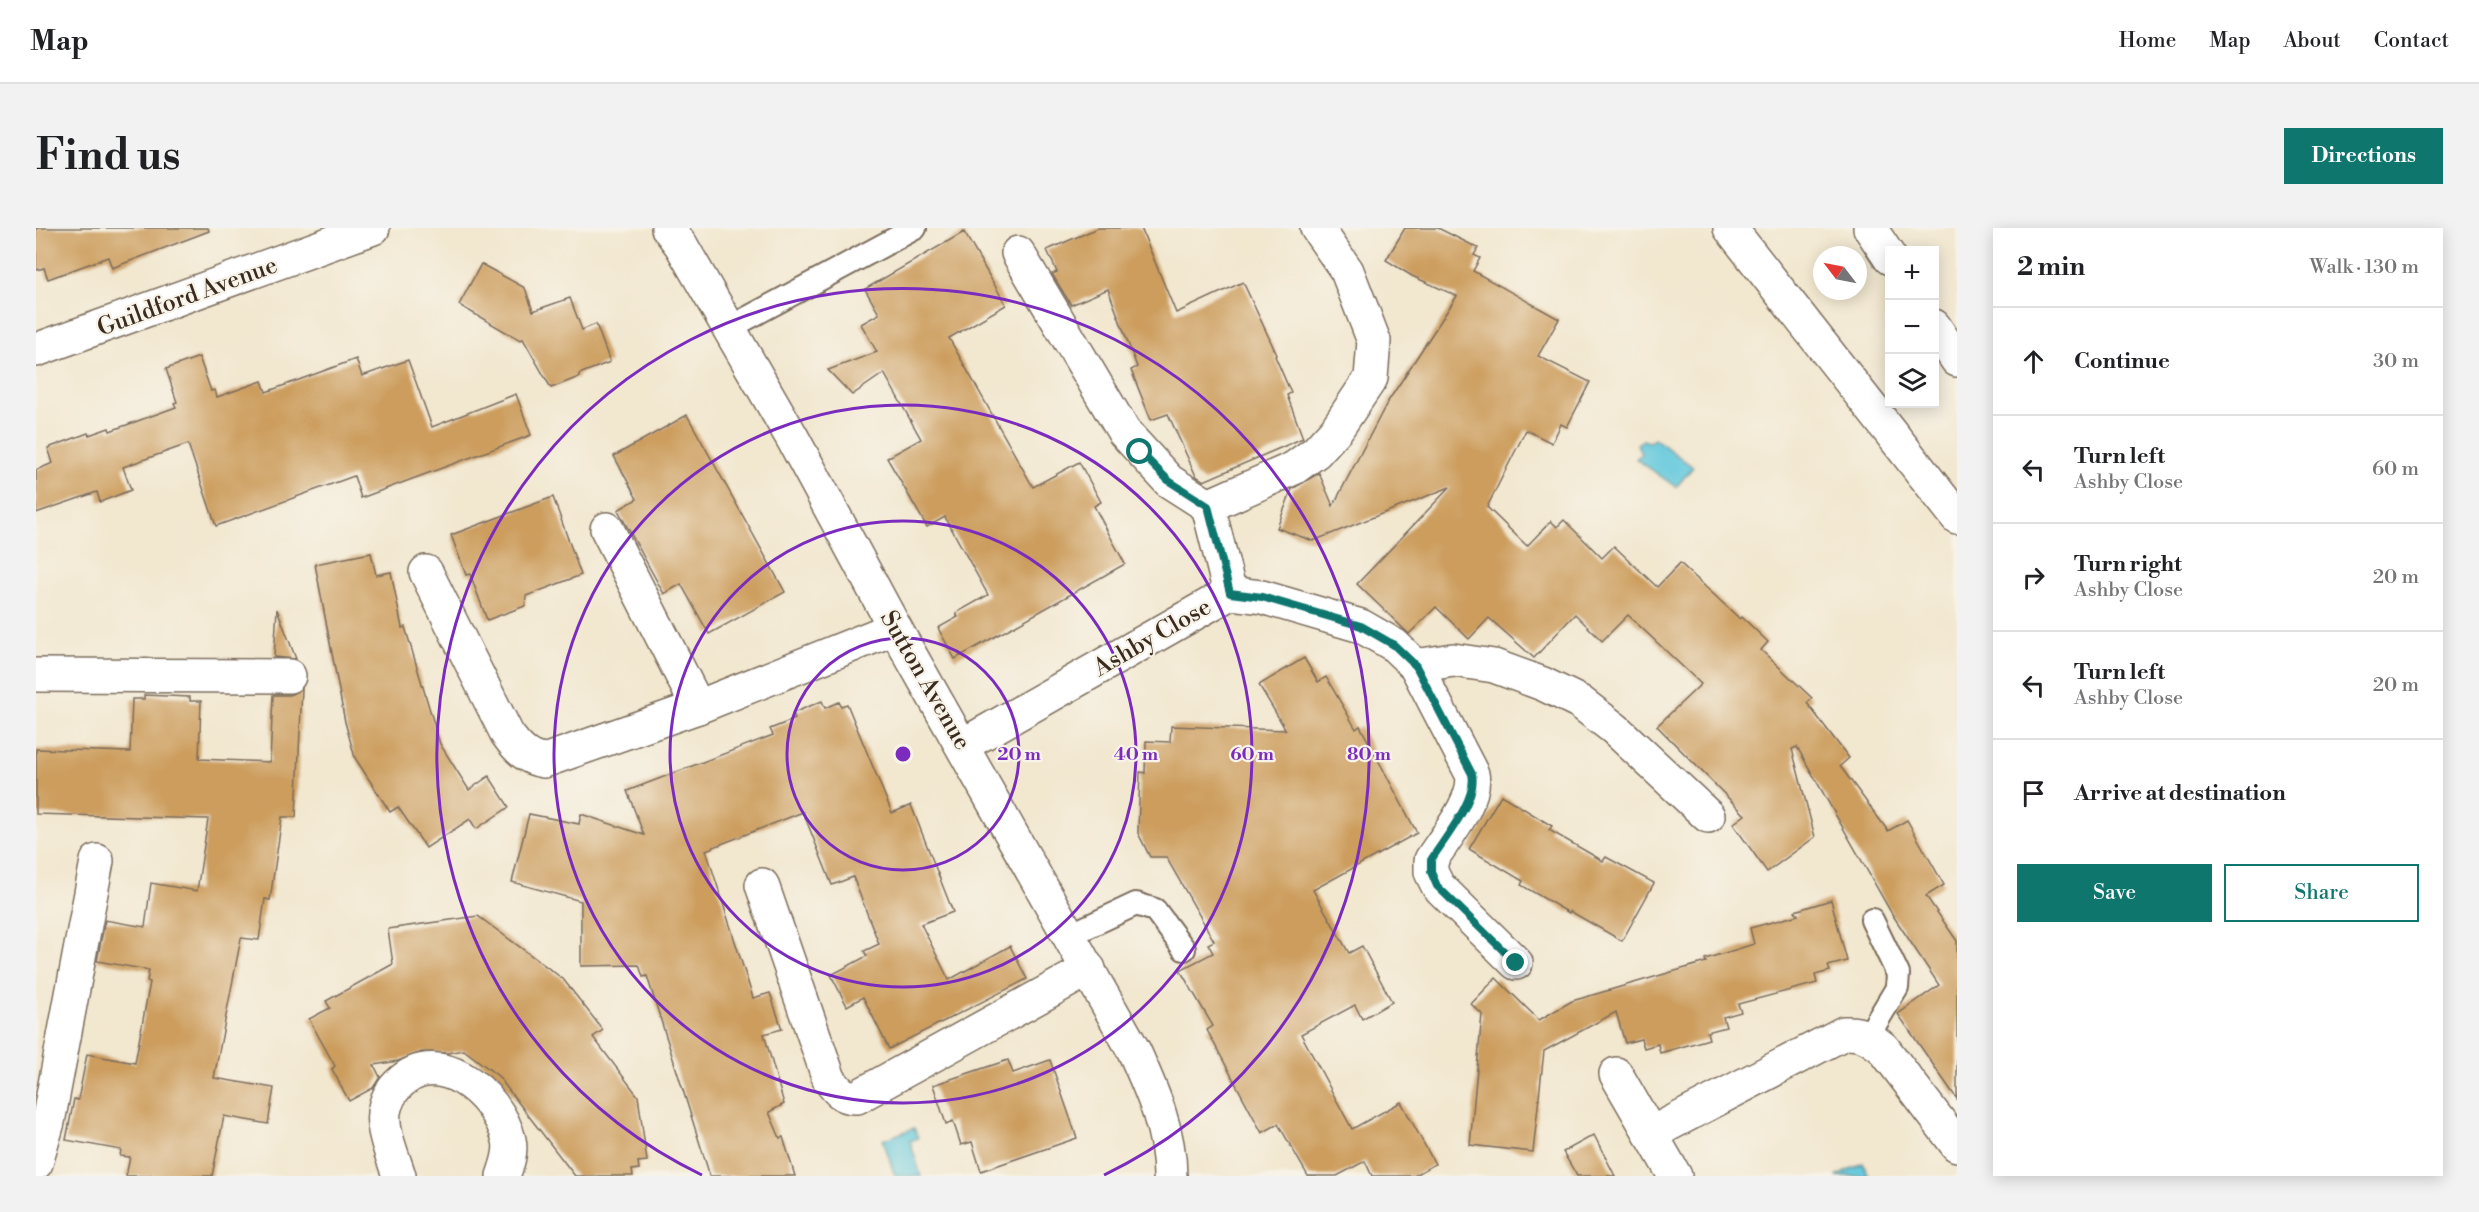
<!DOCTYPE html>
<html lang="en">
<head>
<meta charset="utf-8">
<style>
	:root { --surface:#fff; --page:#f2f2f2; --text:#202124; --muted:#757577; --line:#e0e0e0; --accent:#0f766e }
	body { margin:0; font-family:"Libre Bodoni",serif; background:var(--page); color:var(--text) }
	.controls { position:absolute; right:18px; top:18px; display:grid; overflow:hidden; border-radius:0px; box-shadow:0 3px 15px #0003 }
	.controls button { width:54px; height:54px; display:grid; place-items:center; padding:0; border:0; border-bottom:2px solid var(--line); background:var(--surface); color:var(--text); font:30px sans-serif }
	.compass { position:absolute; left:1777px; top:18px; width:54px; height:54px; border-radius:50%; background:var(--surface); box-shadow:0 3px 15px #0003; rotate:302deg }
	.stop { position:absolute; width:18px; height:18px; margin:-14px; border:4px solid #0f766e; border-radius:50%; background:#fff }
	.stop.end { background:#0f766e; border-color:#fff; box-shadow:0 2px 6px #0008 }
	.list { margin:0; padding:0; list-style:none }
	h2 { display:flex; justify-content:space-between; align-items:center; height:78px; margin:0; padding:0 24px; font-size:26px }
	h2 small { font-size:20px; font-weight:400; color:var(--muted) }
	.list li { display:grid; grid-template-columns:39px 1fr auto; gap:18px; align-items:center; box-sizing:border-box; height:108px; padding:0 24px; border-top:2px solid var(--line) }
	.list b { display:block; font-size:22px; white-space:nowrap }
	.list p { margin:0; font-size:20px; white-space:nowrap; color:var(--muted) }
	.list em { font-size:20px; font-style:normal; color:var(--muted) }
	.actions { display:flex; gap:12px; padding:18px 24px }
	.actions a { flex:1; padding:14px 0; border:2px solid var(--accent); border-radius:0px; text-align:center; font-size:21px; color:var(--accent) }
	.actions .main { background:var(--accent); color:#fff }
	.icon { flex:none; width:33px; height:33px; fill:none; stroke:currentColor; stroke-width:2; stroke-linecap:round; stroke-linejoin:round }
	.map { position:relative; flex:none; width:1921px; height:948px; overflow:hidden; border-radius:0px }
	header { display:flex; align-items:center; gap:36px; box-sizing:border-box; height:84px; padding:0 30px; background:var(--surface); border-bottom:2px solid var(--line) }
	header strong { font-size:28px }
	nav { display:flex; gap:33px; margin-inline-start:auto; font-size:21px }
	.intro { display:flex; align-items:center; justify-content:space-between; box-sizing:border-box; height:144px; padding:0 36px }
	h1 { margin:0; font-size:42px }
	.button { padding:15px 27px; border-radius:0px; background:var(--accent); color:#fff; font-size:21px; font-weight:700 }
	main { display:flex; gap:36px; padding:0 36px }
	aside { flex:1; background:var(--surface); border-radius:0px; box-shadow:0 3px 15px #0003 }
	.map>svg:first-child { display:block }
	.water { fill:#5fc7dc; stroke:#4d787d; stroke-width:1.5 }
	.building { fill:#cc9d5d }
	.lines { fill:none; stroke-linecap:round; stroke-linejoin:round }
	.service-casing { stroke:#7b6c5c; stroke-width:26 }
	.minor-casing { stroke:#7b6c5c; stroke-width:36 }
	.trunk-casing { stroke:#7b6c5c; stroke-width:36 }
	.service { stroke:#fff; stroke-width:22 }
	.minor { stroke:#fff; stroke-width:33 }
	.trunk { stroke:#fff; stroke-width:33 }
	.route { stroke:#0f766e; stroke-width:8 }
	.ring { fill:none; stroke:#7b2cbf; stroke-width:3 }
	.labels { text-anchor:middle; stroke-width:4.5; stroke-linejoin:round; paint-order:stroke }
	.street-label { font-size:24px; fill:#3b2a1e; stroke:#f7f3e8 }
	.centre { fill:#7b2cbf; stroke:#f7f3e8; stroke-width:3 }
	.ring-label { font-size:18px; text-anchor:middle; font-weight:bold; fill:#7b2cbf; stroke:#f7f3e8; stroke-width:4.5; stroke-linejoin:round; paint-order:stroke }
</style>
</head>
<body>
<header>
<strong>Map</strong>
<nav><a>Home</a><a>Map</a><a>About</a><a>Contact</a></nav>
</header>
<div class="intro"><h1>Find us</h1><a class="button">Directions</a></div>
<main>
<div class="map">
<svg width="1921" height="948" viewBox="0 0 1921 948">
	<rect width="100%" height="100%" fill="#f7f3e8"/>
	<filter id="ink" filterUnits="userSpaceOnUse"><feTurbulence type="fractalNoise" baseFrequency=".0167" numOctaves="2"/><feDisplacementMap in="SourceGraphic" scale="12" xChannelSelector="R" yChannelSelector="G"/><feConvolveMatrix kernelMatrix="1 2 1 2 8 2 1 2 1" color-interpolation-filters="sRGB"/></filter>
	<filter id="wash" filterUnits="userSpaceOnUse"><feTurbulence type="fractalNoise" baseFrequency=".008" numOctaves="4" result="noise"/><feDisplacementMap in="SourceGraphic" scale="24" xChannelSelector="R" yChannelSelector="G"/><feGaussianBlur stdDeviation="1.35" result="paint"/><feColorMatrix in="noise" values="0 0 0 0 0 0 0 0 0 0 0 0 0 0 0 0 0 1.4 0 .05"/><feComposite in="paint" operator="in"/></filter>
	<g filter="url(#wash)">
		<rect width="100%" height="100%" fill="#f2e7cf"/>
		<g class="water">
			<path d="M1618 210 1657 239 1640 259 1600 231 1605 226 1601 216 1607 212 1613 214Z"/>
			<path d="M878 900 882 910 874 913 885 948H859L847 912Z"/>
			<path d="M1827 935 1833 948H1800Z"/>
		</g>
		<g id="blocks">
			<g class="building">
				<path d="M0 0H172L173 3 76 40 72 29 12 51 8 40 0 42Z"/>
				<path d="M1062 0H1105L1140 85 1207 54 1241 127 1239 128 1255 165 1251 167 1267 210 1168 253 1160 248 1132 186 1115 192 1095 142 1101 139 1072 61 1035 77 1016 46 1021 44 1011 22Z"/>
				<path d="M1369 0H1402L1442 20 1438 27 1444 30 1437 43 1523 91 1502 128 1554 154 1531 199 1525 196 1516 215 1490 202 1451 279 1491 318 1515 293 1521 299 1528 292 1566 330 1578 318 1621 359 1644 335 1704 391 1706 389 1732 414 1725 422 1776 470 1771 475 1813 530 1804 538 1852 603 1871 592 1908 657 1890 668 1921 713V871L1862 786 1903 757 1856 686 1761 519 1756 521 1779 609 1731 644 1697 596 1709 587 1621 498 1665 456 1592 387 1566 413 1539 386 1498 430 1453 390 1433 411 1400 379 1373 406 1321 356 1414 259 1277 313 1241 300 1256 261 1283 245 1297 278 1351 175 1421 68 1376 48 1350 32Z"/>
				<path d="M928 4 970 77 913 110 997 259 1043 234 1065 274 1058 278 1089 336 919 431 902 400 922 389 920 385 952 367 909 289 891 299 851 230 885 211 848 145 816 167 792 142 841 124 825 96 843 86 829 61Z"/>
				<path d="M445 36 489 60 497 83 534 70 546 102 560 96 574 134 543 146V149L515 160 487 111 484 112 423 77Z"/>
				<path d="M163 129 175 163 179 162 181 169 226 153 230 164 320 131 326 148 372 132 396 199 480 166 495 207 325 270 318 248 180 298 152 216 87 239 95 262 64 274 61 264 0 285V242L17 235 12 220 52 205 53 207 73 200 74 203 140 179 138 175 141 174 130 141Z"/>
				<path d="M651 187 749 364 673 406 645 356 628 366 582 282 601 271 578 228Z"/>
				<path d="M517 269 545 347 490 368 489 378 451 392 434 346 430 347 415 307Z"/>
				<path d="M335 325 340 347 355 344 366 400 369 399 404 516 433 562 453 548 473 579 440 601 434 591 390 620 362 579 354 584 319 530 309 494 279 336Z"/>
				<path d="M241 381 260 431 238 429Z"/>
				<path d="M1268 430 1282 454 1290 449 1320 501 1324 498 1381 605 1277 662 1313 725 1326 718 1356 774 1326 791 1319 777 1265 806 1316 901 1365 874 1399 936 1378 948H1336L1329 933 1301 948H1272L1242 896 1226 905 1171 802 1177 798 1144 742 1177 725 1172 716 1178 713 1130 629H1114L1102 605 1104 544 1109 545 1110 513 1134 514 1135 498 1250 502 1223 457Z"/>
				<path d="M266 460 260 589H246L234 672 229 671 223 712 205 710 178 850 238 860 232 896 188 888 176 948H90L94 929 84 928 85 922 30 912 38 871 42 872 51 826 99 835 114 754 111 753 113 742 61 733 69 692 109 699 115 655 161 663 172 591 0 586V521L94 524 96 471H108V467L154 469V473H165L163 531 234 534 237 467H254Z"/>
				<path d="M786 473 789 480 803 474 805 478 811 476 856 585 875 577 917 684 885 696 913 752 974 718 991 751 853 821 827 769 811 778 795 747 831 728 828 723 843 716 817 649 796 657 767 584 670 622 717 770 734 765 746 801 728 806 748 876 733 884 744 910 747 909 759 948H674L611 748 607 749 603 737 545 738V673L476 654 493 586 543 596 545 586 608 607 591 563 737 507 734 501 759 491 757 485Z"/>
				<path d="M1465 567 1516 598 1513 602 1567 633 1570 629 1618 655 1586 713 1534 683 1533 685 1485 657 1487 653 1433 621Z"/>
				<path d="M1795 672 1811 733 1792 738 1794 743 1779 747 1781 755 1702 776 1705 784 1687 789 1690 799 1671 804 1673 811 1624 825 1622 816 1608 820 1605 811 1589 815 1580 784 1508 823 1497 924 1434 917 1446 786 1435 776 1460 750 1503 792 1536 773 1670 734 1669 731 1718 716 1714 700 1762 687 1759 683Z"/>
				<path d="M442 688 527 751 567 802 557 809 602 868 611 933 602 934 603 941 596 942 597 948H539L462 848 428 822 412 825 386 824 362 833 338 837 344 849 337 860 313 873 296 841 299 838 273 791 294 780 290 773 357 736 352 701Z"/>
				<path d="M972 832 977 845 1014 832 1041 910 945 943 936 914 925 917 917 893 910 896 897 857Z"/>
				<path d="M1558 907 1579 948H1541L1527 924Z"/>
			</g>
		</g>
	</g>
	<g filter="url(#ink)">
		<use href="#blocks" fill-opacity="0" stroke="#7b6c5c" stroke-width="1.5"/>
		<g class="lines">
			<defs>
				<g id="service">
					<path d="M693 100 879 0"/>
					<path d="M1034 707 1100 676 1119 682 1148 721"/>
					<path d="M1832 808 1861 760 1862 746 1836 692"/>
				</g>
				<g id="minor">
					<path d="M632 0 645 17 757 211 859 400 1098 823C1116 863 1134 903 1134 948"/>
					<path d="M982 25 1088 204 1133 253 1172 278 1194 365"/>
					<path d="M0 122 337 0"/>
					<path d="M1172 278 1258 240 1280 224 1300 202 1335 150 1338 113 1311 43 1281 0"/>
					<path d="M571 301 662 479"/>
					<path d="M390 344 471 506C481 520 491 531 508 533L662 479 859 400"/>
					<path d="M1380 438 1417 432 1458 438 1507 456 1544 474 1579 501 1672 588"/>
					<path d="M0 447 253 448"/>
					<path d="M927 517 1194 365 1226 369 1325 398 1358 417 1380 438 1436 546C1442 571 1408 611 1395 632V644L1402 658 1480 735"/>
					<path d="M726 657 793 851C801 862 807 870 821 869L1053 741"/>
					<path d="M1580 846 1639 948"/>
					<path d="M1614 906 1808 805C1826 804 1834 810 1847 820L1921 917"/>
					<path d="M0 935 12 894 61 633"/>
					<path d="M363 948C358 931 349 912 348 895 346 884 351 870 358 861 398 812 462 865 473 912 476 924 471 937 467 948"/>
				</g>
				<g id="trunk">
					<path d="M1694 0 1921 289"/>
					<path d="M1834 0 1854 30"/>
					<path d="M1898 98 1921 132"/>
				</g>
			</defs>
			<use href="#service" class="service-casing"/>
			<use href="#minor" class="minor-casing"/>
			<use href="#trunk" class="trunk-casing"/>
			<use href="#service" class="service"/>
			<use href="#minor" class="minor"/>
			<use href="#trunk" class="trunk"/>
		</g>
	</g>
	<g class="lines" filter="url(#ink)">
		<path class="route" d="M1104 224 1133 253 1172 278 1194 365 1226 369 1325 398 1358 417 1380 438 1436 546C1442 571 1408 611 1395 632V644L1401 658 1480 735"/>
	</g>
	<g class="ring">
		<circle cx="867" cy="526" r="116"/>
		<circle cx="867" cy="526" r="233"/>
		<circle cx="867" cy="526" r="349"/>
		<path d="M666 947A466 466 0 1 1 1068 947"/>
	</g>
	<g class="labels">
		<g class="street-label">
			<text transform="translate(151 68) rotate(-20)" y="8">Guildford Avenue</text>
			<text transform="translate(1116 409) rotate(-30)" y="8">Ashby Close</text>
			<text transform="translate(890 452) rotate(60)" y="8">Sutton Avenue</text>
		</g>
	</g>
	<circle cx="867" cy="526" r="9" class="centre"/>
	<g class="ring-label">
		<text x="983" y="532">20 m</text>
		<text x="1100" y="532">40 m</text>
		<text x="1216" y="532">60 m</text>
		<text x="1333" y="532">80 m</text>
	</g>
</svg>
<div class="controls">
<button>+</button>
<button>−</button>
<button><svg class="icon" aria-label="layers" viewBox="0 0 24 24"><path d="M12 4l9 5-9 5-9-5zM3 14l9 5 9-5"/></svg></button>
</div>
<svg class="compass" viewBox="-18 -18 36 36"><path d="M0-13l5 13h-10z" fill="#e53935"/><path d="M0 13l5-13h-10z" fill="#757577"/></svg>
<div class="stop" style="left:1104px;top:224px"></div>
<div class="stop end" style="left:1480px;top:735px"></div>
</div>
<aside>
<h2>2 min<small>Walk · 130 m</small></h2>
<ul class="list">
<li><svg class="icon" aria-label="ahead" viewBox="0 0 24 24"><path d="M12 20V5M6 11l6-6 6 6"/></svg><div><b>Continue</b></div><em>30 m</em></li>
<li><svg class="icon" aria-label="left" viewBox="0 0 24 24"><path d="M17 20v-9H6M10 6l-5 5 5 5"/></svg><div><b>Turn left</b><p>Ashby Close</p></div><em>60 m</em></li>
<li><svg class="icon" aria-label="right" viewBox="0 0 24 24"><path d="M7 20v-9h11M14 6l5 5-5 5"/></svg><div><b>Turn right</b><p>Ashby Close</p></div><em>20 m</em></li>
<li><svg class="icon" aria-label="left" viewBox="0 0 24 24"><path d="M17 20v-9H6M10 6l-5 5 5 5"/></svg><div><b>Turn left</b><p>Ashby Close</p></div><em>20 m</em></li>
<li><svg class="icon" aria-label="arrive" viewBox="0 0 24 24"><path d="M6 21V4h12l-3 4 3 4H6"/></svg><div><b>Arrive at destination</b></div></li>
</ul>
<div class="actions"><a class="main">Save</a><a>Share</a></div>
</aside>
</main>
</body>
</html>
